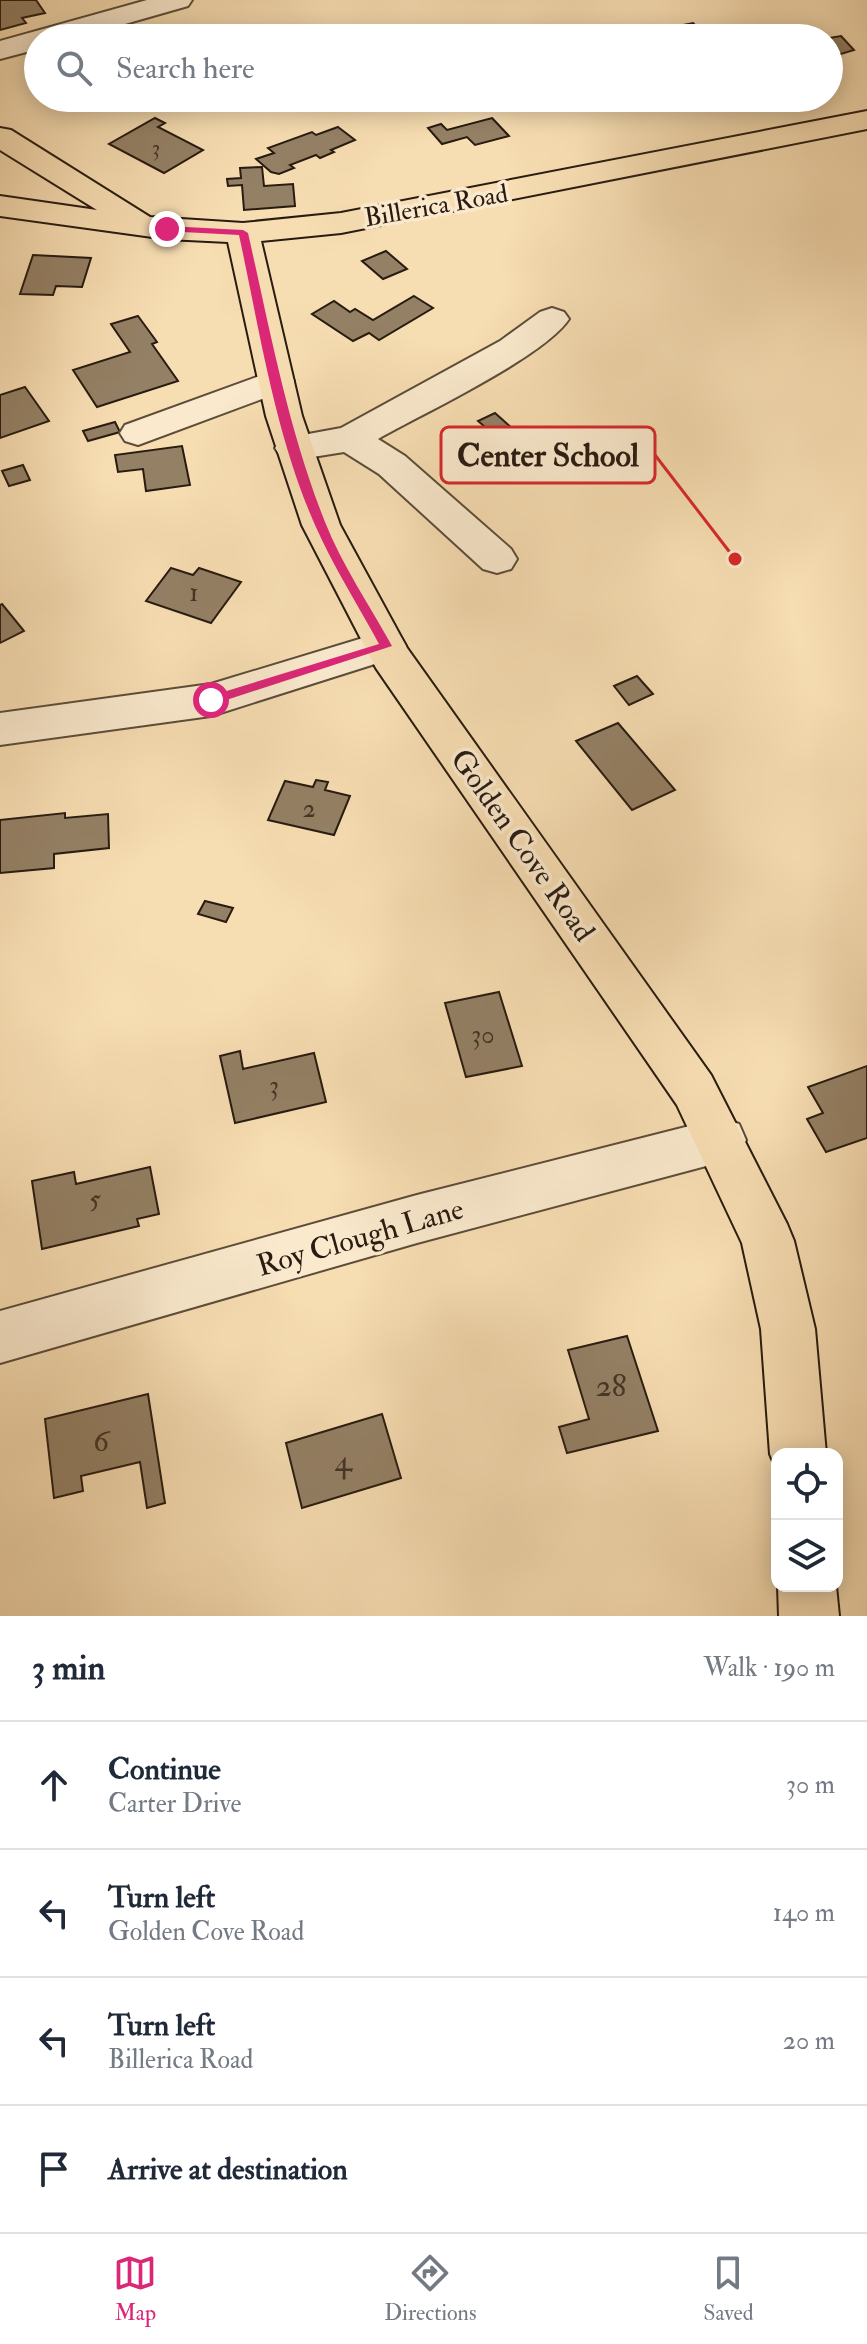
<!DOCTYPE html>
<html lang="en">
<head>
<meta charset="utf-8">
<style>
	:root { --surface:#fff; --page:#f2f2f3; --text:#1f2937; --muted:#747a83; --line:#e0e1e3; --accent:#db2777 }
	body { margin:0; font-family:"IM FELL Double Pica",serif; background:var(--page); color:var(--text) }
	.controls { position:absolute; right:24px; bottom:24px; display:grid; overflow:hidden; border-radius:16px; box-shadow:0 4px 20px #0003 }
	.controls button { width:72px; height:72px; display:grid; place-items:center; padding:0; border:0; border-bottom:2px solid var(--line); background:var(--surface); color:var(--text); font:40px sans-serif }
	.stop { position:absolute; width:24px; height:24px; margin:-18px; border:6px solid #db2777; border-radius:50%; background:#fff }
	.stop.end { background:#db2777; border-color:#fff; box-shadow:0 2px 8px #0008 }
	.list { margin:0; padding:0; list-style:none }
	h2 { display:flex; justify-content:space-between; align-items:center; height:104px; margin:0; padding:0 32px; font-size:34px }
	h2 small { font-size:26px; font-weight:400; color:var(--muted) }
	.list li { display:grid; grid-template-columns:52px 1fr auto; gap:24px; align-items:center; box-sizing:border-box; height:128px; padding:0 32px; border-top:2px solid var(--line) }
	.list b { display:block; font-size:30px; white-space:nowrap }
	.list p { margin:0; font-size:26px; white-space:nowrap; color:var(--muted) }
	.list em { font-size:26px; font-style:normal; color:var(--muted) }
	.icon { flex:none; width:44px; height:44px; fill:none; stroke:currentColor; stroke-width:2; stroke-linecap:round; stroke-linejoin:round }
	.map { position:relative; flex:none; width:867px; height:1616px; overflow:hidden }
	.search { position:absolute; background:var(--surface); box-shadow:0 4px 20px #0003; left:24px; right:24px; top:24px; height:88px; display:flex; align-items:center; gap:20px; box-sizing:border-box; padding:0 28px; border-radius:44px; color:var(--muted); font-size:30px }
	.sheet { height:616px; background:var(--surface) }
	nav { display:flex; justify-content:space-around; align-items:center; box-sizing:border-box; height:112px; border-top:2px solid var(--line); background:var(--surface); font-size:22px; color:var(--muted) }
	nav a { display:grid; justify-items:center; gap:4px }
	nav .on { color:var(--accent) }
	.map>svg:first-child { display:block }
	.building { fill:#948065; stroke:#281b11; stroke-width:2 }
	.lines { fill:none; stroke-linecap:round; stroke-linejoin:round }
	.minor-casing { stroke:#5c4c39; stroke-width:4 }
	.major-casing { stroke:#281b11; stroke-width:4 }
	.minor { fill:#fae9cd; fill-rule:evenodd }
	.major { fill:#f7ddb2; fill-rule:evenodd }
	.route { fill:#db2777 }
	.labels { text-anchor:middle; stroke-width:7; stroke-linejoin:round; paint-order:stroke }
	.far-number-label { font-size:22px; fill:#433426 }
	.far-street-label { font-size:26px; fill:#281b11; stroke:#fae9cd }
	.number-label { font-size:26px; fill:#433426 }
	.street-label { font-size:30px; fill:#281b11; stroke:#fae9cd }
	.near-number-label { font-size:32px; fill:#433426 }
	.leader { fill:none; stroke:#d62828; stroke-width:3 }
	.callout-dot { fill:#d62828; stroke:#fae9cd; stroke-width:3 }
	.callout { fill:#fae9cd; stroke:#d62828; stroke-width:3 }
	.callout-label { font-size:32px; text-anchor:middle; font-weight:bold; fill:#281b11 }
</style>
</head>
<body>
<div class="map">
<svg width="867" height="1616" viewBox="0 0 867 1616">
	<rect width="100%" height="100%" fill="#f7ddb2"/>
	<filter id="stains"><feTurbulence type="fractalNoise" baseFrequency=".0025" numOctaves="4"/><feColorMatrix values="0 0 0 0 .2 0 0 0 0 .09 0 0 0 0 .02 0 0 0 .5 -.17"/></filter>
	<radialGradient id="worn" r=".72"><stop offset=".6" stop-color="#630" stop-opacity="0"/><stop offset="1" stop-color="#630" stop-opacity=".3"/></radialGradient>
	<g class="building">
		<path d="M0 0H36L45 13 22 18 26 23 0 30Z"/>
		<path d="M693 23 707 38H656L676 31 673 27Z"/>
		<path d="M841 36 854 50 831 57 829 38Z"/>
		<path d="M155 118 165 123 158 127 203 150 164 173 109 144Z"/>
		<path d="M492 118 509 136 475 145 467 137 442 144 428 128 441 124 447 130Z"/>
		<path d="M338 127 355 140 331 150 334 152 320 158 316 155 290 165 294 168 279 174 271 172 256 159 274 153 268 148 312 132 316 135Z"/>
		<path d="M262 167 264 186 293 184 295 206 244 210 242 185 228 186 227 179 241 178 240 168Z"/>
		<path d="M386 251 407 269 383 279 362 261Z"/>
		<path d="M33 255 91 258 82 287 56 286 53 295 20 294Z"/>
		<path d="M414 296 433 308 379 340 369 333 353 341 312 314 334 301 350 312 355 309 373 320Z"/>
		<path d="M138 316 157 342 152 344 178 381 97 407 73 370 130 352 111 324Z"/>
		<path d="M25 387 49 421 0 438V395Z"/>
		<path d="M495 413 513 429 497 437 478 421Z"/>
		<path d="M115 422 120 432 88 441 83 431Z"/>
		<path d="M182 446 190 485 146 491 143 469 118 472 115 455Z"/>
		<path d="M23 465 30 480 9 486 2 471Z"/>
		<path d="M171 568 193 575 199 568 241 582 211 623 146 601Z"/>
		<path d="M2 604 24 631 0 643V605Z"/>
		<path d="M637 676 653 694 629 705 614 686Z"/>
		<path d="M618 723 675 790 632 810 576 741Z"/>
		<path d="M316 780 328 782 325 790 350 796 334 835 268 820 285 781 313 787Z"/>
		<path d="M65 813V818L108 814 109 848 54 854V868L0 873V820Z"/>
		<path d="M205 901 233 908 226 922 198 914Z"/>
		<path d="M499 992 522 1066 466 1077 445 1003Z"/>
		<path d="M240 1051 243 1069 314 1053 326 1102 235 1123 220 1056Z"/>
		<path d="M867 1066V1138L826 1152 807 1119 823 1113 808 1087Z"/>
		<path d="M150 1167 159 1214 137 1219 139 1226 42 1249 32 1181 74 1172 76 1184Z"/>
		<path d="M627 1336 658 1431 567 1453 559 1427 589 1419 568 1350Z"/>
		<path d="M148 1394 165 1503 147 1508 140 1462 81 1476 83 1491 54 1498 45 1419Z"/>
		<path d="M382 1414 401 1478 302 1508 286 1443Z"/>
	</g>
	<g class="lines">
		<defs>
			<g id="minor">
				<path d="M147 0H192L188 6 76 38H38V49L0 59V41Z"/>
				<path d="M552 308 564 312 569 319C544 357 422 414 378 439L405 456 511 549 517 559 511 569 497 573 483 569 379 474 344 452 294 460 281 457 275 448 281 439 341 428 500 341 540 312Z"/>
				<path d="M276 370 289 373 294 381 289 389 138 445 125 441 120 433 125 425Z"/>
				<path d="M386 631 400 636 406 646 400 656 211 716 0 745V713L211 684Z"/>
				<path d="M721 1118 739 1124 746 1140 739 1156 721 1162 417 1243 0 1363V1311L417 1195Z"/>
			</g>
			<g id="major">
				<path d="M867 111V129L341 233 261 241 302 416 340 525 407 648 711 1075 787 1224 794 1241 815 1329 826 1454H777V1471L770 1454 761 1329 742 1243 677 1105 376 668 302 525 266 416 228 242 167 239 0 216V196L97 210 0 150V128L11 130 150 217 243 223 341 213Z"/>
				<path d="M778 1586H836L839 1616H779Z"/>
			</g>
		</defs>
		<use href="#minor" class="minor-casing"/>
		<use href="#major" class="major-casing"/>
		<use href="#minor" class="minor"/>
		<use href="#major" class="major"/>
	</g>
	<path class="route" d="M167 226 243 230 248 233C270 330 288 429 325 522 342 565 370 606 392 646L211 705 207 704V697L379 644C358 605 333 566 315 525 275 434 260 332 239 235L164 231Z"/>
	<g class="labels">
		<g class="far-number-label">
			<text x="156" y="155">3</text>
		</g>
		<g class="far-street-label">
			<text transform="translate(436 205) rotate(-10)" y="9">Billerica Road</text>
		</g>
		<g class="number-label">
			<text x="194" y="601">1</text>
			<text x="309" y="817">2</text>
			<text x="483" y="1043">30</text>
			<text x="274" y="1094">3</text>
			<text x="95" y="1208">5</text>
		</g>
		<g class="street-label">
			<text transform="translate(523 845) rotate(55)" y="10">Golden Cove Road</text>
			<text transform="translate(360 1237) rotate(-16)" y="10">Roy Clough Lane</text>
		</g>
		<g class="near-number-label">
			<text x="611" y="1396">28</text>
			<text x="101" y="1451">6</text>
			<text x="343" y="1471">4</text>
		</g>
	</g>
	<path class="leader" d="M735 559L655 455"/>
	<circle class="callout-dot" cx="735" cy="559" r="8"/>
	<rect class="callout" x="441" y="427" width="214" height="56" rx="8"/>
	<g class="callout-label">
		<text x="548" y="466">Center School</text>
	</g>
	<rect width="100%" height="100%" filter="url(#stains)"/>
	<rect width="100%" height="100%" fill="url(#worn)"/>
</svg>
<div class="controls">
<button><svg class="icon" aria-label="locate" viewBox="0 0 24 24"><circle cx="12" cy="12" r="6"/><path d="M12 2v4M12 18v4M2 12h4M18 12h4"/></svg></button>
<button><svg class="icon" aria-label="layers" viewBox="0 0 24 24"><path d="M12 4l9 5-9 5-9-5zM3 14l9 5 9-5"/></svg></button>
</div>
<div class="stop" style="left:211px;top:700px"></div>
<div class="stop end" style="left:167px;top:229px"></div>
<div class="search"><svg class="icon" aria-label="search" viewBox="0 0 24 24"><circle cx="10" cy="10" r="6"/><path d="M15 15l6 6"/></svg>Search here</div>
</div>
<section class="sheet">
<h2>3 min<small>Walk · 190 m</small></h2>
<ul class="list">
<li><svg class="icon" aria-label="ahead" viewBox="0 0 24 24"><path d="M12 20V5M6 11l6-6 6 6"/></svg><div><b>Continue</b><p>Carter Drive</p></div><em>30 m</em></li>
<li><svg class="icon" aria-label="left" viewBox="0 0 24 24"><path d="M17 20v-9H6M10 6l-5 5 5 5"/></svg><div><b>Turn left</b><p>Golden Cove Road</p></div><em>140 m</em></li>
<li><svg class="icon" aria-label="left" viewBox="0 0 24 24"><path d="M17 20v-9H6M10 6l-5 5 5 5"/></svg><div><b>Turn left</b><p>Billerica Road</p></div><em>20 m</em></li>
<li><svg class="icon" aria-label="arrive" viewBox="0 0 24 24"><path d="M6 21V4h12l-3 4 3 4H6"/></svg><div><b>Arrive at destination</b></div></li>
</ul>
</section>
<nav>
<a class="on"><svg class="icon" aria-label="map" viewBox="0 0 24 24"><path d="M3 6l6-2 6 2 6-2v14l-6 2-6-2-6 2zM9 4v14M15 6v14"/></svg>Map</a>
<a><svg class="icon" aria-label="directions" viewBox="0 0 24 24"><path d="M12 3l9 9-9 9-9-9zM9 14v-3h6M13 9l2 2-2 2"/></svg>Directions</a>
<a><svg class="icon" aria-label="saved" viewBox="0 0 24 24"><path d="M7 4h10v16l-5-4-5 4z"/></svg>Saved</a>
</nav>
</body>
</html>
